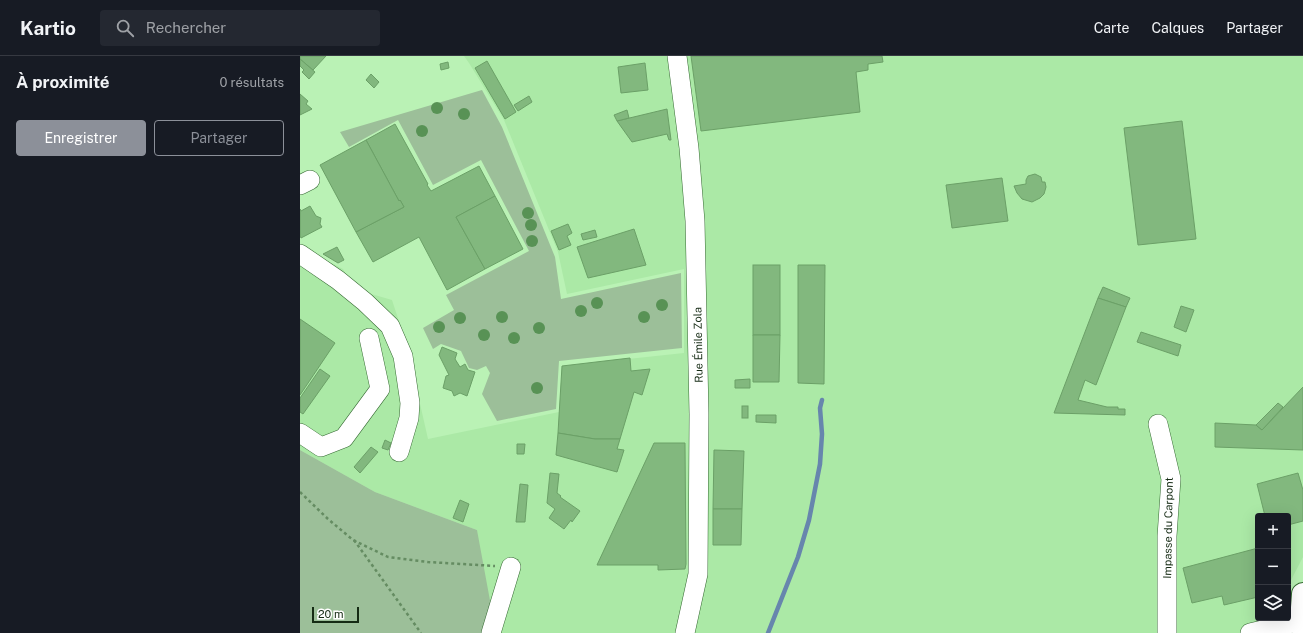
<!DOCTYPE html>
<html lang="fr">
<head>
<meta charset="utf-8">
<style>
	:root { --surface:#171b24; --page:#242831; --text:#f1f3f6; --muted:#9ea1a6; --line:#363941; --accent:#8c9099 }
	body { margin:0; font-family:"Public Sans",sans-serif; background:var(--page); color:var(--text) }
	.controls { position:absolute; right:12px; bottom:12px; display:grid; overflow:hidden; border-radius:4px; box-shadow:0 4px 16px #0002 }
	.controls button { width:36px; height:36px; display:grid; place-items:center; padding:0; border:0; border-bottom:1px solid var(--line); background:var(--surface); color:var(--text); font:20px sans-serif }
	.scale { position:absolute; left:12px; bottom:10px; width:47px; box-sizing:border-box; padding-left:4px; border:2px solid #152b14; border-top:0; font-size:11px; line-height:14px; white-space:nowrap; color:#152b14; -webkit-text-stroke:3px #fff; paint-order:stroke }
	.list { margin:0; padding:0; list-style:none }
	h2 { display:flex; justify-content:space-between; align-items:center; height:52px; margin:0; padding:0 16px; font-size:17px }
	h2 small { font-size:13px; font-weight:400; color:var(--muted) }
	.actions { display:flex; gap:8px; padding:12px 16px }
	.actions a { flex:1; padding:9px 0; border:1px solid var(--accent); border-radius:4px; text-align:center; font-size:14px; color:var(--accent) }
	.actions .main { background:var(--accent); color:#fff }
	.icon { flex:none; width:22px; height:22px; fill:none; stroke:currentColor; stroke-width:2; stroke-linecap:round; stroke-linejoin:round }
	.map { position:relative; flex:none; width:1003px; height:577px; overflow:hidden }
	header { display:flex; align-items:center; gap:24px; box-sizing:border-box; height:56px; padding:0 20px; background:var(--surface); border-bottom:1px solid var(--line) }
	header strong { font-size:19px }
	nav { display:flex; gap:22px; margin-inline-start:auto; font-size:14px }
	.search { width:280px; height:36px; background:var(--page); display:flex; align-items:center; gap:10px; box-sizing:border-box; padding:0 14px; border-radius:4px; color:var(--muted); font-size:15px }
	main { display:flex }
	aside { flex:1; background:var(--surface) }
	.map>svg:first-child { display:block }
	.built { fill:#abe9a6 }
	.green { fill:#9cbf99 }
	.lines { fill:none; stroke-linecap:round; stroke-linejoin:round }
	.stream { stroke:#6786ad; stroke-width:4.5 }
	.building { fill:#82b87e; stroke:#6ba067 }
	.minor-casing { stroke:#356932; stroke-width:20 }
	.major-casing { stroke:#356932; stroke-width:24 }
	.path { stroke:#658c62; stroke-width:2.5; stroke-dasharray:3 3; stroke-linecap:butt }
	.minor { stroke:#fff; stroke-width:19 }
	.major { stroke:#fff; stroke-width:22 }
	.tree { fill:#589255 }
	.labels { text-anchor:middle; stroke-width:3.5; stroke-linejoin:round; paint-order:stroke }
	.street-label { font-size:11px; fill:#152b14; stroke:#fff }
</style>
</head>
<body>
<header>
<strong>Kartio</strong>
<div class="search"><svg class="icon" aria-label="search" viewBox="0 0 24 24"><circle cx="10" cy="10" r="6"/><path d="M15 15l6 6"/></svg>Rechercher</div>
<nav><a>Carte</a><a>Calques</a><a>Partager</a></nav>
</header>
<main>
<aside>
<h2>À proximité<small>0 résultats</small></h2>
<ul class="list">
</ul>
<div class="actions"><a class="main">Enregistrer</a><a>Partager</a></div>
</aside>
<div class="map">
<svg width="1003" height="577" viewBox="0 0 1003 577">
	<rect width="100%" height="100%" fill="#baf2b5"/>
	<path class="built" d="M164 0H1003V501L988 530V460H958V562H982L983 577H182L177 474 75 436 0 394V191L43 213 54 233 92 244 107 290 128 383 259 356 262 310 384 297V213L267 238 258 196 204 64 169 7Z"/>
	<g class="green">
		<path d="M182 34 202 71 255 201 261 243 381 217 382 292 259 305 256 353 197 365 182 338 190 317 186 310 177 314 169 312 161 295 141 288 133 293 123 272 154 254 146 239 229 195 181 104 133 129 98 64 49 91 40 76Z"/>
		<path d="M0 394 75 436 177 474 191 550 182 577H0Z"/>
	</g>
	<g class="lines">
		<path class="stream" d="M468 577 498 501 509 464 520 408 522 378 520 352 522 344"/>
	</g>
	<g class="building">
		<path d="M0 0H26L13 14 0 3Z"/>
		<path d="M391 0H582L583 6 568 8V14L556 16 560 56 401 75Z"/>
		<path d="M0 3 15 16 9 23 2 16 4 14 0 10Z"/>
		<path d="M187 5 216 56 205 63 175 12Z"/>
		<path d="M148 6 149 12 141 14 140 8Z"/>
		<path d="M345 7 348 34 321 37 318 11Z"/>
		<path d="M71 18 79 26 74 32 66 24Z"/>
		<path d="M0 38 8 45 6 48 12 53 0 59Z"/>
		<path d="M229 40 232 46 218 55 214 49Z"/>
		<path d="M367 53 371 84H369L367 78 332 86 317 65Z"/>
		<path d="M327 54 329 62 317 65 314 59Z"/>
		<path d="M882 65 896 183 838 189 824 72Z"/>
		<path d="M95 68 128 128 127 129 131 135 179 110 195 140 156 161 185 213 147 234 119 181 73 206 56 176 104 151 100 144 99 145 66 84Z"/>
		<path d="M66 84 99 145 100 144 104 151 56 176 20 109Z"/>
		<path d="M735 118 741 121 742 126H745L746 131 744 138 740 142 732 146 722 143 717 137 714 130 726 128V124L728 120Z"/>
		<path d="M702 122 708 165 652 172 646 129Z"/>
		<path d="M195 140 223 193 185 213 156 161Z"/>
		<path d="M10 150 16 160 21 162 20 168 22 171 1 182 0 180V153L1 155Z"/>
		<path d="M268 168 272 177 267 180 271 189 259 194 251 175Z"/>
		<path d="M334 173 346 209 288 222 277 191Z"/>
		<path d="M295 174 297 181 283 184 281 178Z"/>
		<path d="M37 191 44 204 38 207 23 198Z"/>
		<rect x="453" y="209" width="27" height="70"/>
		<path d="M498 209H525L524 328 498 327Z"/>
		<path d="M803 231 830 242 826 251 798 242Z"/>
		<path d="M798 242 826 251 796 329 785 324 778 344 807 351H818V353H825V359L754 357Z"/>
		<path d="M881 250 894 254 886 276 874 271Z"/>
		<path d="M0 263 35 287 0 339Z"/>
		<path d="M841 276 881 289 878 300 837 286Z"/>
		<path d="M453 279H480L479 326H453Z"/>
		<path d="M142 291 157 297 155 303 160 311 165 308 168 314 175 316 167 340 160 337 154 340 152 335 143 332 146 320 149 319 139 299Z"/>
		<path d="M330 302 331 315 350 313 342 339 334 336 320 383H295L258 377 262 310Z"/>
		<path d="M20 313 30 320 3 358 0 356V342Z"/>
		<path d="M450 323V332H435V324Z"/>
		<path d="M1003 331V394L915 391V367L956 369 962 374Z"/>
		<path d="M978 347 983 351 962 374 956 369Z"/>
		<rect x="442" y="350" width="6" height="12"/>
		<path d="M456 359H476V367L456 366Z"/>
		<path d="M258 377 295 383H320L317 393 324 394 317 416 256 399Z"/>
		<path d="M85 384 91 387 88 394 82 392Z"/>
		<path d="M354 387H385L386 508 385 513 358 514V509H297Z"/>
		<path d="M217 388H225L224 398H217Z"/>
		<path d="M71 391 78 396 60 417 54 411Z"/>
		<path d="M414 394 444 395 442 453H413Z"/>
		<path d="M250 417 259 418 257 437 261 440 260 441 280 455 272 466 271 464 264 473 249 462 255 453 247 447Z"/>
		<path d="M998 417 1003 434V465L988 469V460H965L957 428Z"/>
		<path d="M220 428 228 429 225 466H216Z"/>
		<path d="M160 444 169 448 163 466 153 462Z"/>
		<path d="M413 453H442L441 489H413Z"/>
		<path d="M958 492V541L924 549 922 540 892 547 883 512Z"/>
	</g>
	<g class="lines">
		<defs>
			<g id="minor">
				<path d="M377 0 389 92 395 165 399 358 398 518 385 577"/>
				<path d="M0 129 10 124"/>
				<path d="M0 198 38 224 65 246 90 270 103 300 110 347 109 362 99 396"/>
				<path d="M858 368 871 423 867 480V577"/>
				<path d="M0 377 21 391 44 382 80 333 69 282"/>
				<path d="M191 577 211 511"/>
				<path d="M950 577 1001 565"/>
			</g>
			<path id="major" d="M1003 538 1001 565 1003 574"/>
		</defs>
		<use href="#minor" class="minor-casing"/>
		<use href="#major" class="major-casing"/>
		<g class="path">
			<path d="M0 436 28 463 53 484 88 501 128 506 195 510"/>
			<path d="M54 484 121 577"/>
		</g>
		<use href="#minor" class="minor"/>
		<use href="#major" class="major"/>
	</g>
	<g class="tree">
		<circle cx="137" cy="52" r="6"/>
		<circle cx="164" cy="58" r="6"/>
		<circle cx="122" cy="75" r="6"/>
		<circle cx="228" cy="157" r="6"/>
		<circle cx="231" cy="169" r="6"/>
		<circle cx="232" cy="185" r="6"/>
		<circle cx="297" cy="247" r="6"/>
		<circle cx="362" cy="249" r="6"/>
		<circle cx="281" cy="255" r="6"/>
		<circle cx="202" cy="261" r="6"/>
		<circle cx="344" cy="261" r="6"/>
		<circle cx="160" cy="262" r="6"/>
		<circle cx="139" cy="271" r="6"/>
		<circle cx="239" cy="272" r="6"/>
		<circle cx="184" cy="279" r="6"/>
		<circle cx="214" cy="282" r="6"/>
		<circle cx="237" cy="332" r="6"/>
	</g>
	<g class="labels">
		<g class="street-label">
			<text transform="translate(398 289) rotate(-91)" y="4">Rue Émile Zola</text>
			<text transform="translate(868 472) rotate(-89)" y="4">Impasse du Carpont</text>
		</g>
	</g>
</svg>
<div class="controls">
<button>+</button>
<button>−</button>
<button><svg class="icon" aria-label="layers" viewBox="0 0 24 24"><path d="M12 4l9 5-9 5-9-5zM3 14l9 5 9-5"/></svg></button>
</div>
<div class="scale">20 m</div>
</div>
</main>
</body>
</html>
